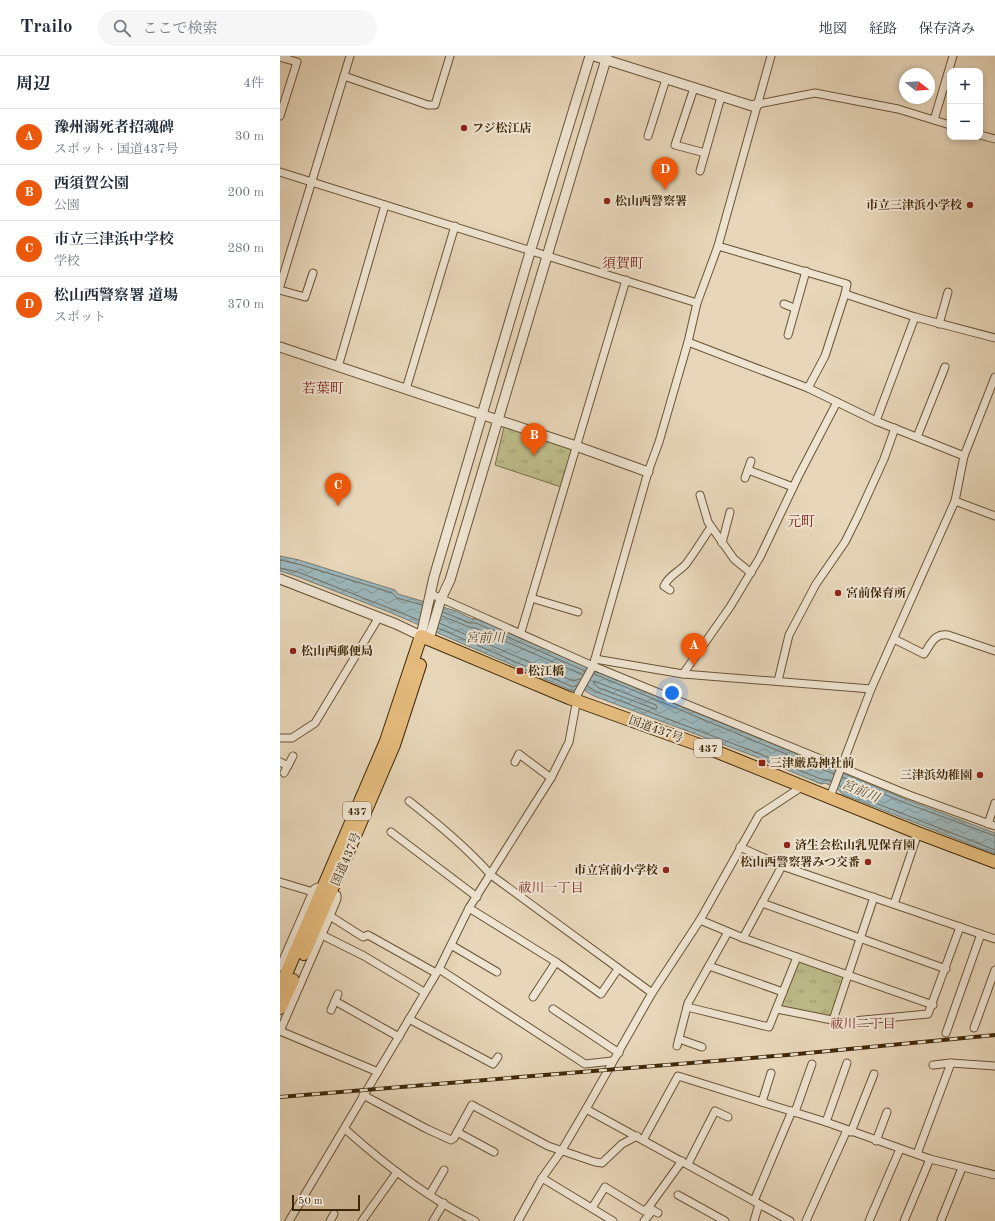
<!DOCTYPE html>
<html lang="ja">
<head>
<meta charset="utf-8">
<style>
	:root { --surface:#fff; --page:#f6f6f7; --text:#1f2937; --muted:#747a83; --line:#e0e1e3; --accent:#ea580c }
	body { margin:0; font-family:"Old Standard TT","Noto Serif JP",serif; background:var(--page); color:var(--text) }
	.controls { position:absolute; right:12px; top:12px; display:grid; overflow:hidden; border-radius:8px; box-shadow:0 2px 6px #0003 }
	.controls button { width:36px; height:36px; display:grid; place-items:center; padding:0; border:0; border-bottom:1px solid var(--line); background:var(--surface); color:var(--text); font:20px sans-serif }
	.compass { position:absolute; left:619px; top:12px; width:36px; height:36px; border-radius:50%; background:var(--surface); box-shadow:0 2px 6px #0003; rotate:107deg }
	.scale { position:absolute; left:12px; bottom:10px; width:68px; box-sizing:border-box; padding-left:4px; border:2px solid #3f2807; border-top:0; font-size:11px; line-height:14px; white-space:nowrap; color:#3f2807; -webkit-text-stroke:3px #efe4d2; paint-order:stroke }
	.you { position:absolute; left:392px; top:637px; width:14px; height:14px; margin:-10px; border:3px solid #fff; border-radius:50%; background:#1a73e8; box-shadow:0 0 0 6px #1a73e833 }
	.badge { display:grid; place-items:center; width:26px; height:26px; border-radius:50%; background:var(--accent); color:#fff; font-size:13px; font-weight:700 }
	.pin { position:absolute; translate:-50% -33px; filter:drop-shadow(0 1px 2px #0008) }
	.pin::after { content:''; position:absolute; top:21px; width:14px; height:12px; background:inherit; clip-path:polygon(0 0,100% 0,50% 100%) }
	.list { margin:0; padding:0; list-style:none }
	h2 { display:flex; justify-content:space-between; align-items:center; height:52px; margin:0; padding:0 16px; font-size:17px }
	h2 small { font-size:13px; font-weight:400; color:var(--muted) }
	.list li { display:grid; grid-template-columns:26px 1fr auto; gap:12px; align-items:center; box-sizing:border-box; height:56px; padding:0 16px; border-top:1px solid var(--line) }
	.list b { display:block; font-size:15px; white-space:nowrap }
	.list p { margin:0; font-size:13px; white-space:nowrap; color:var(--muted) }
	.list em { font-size:13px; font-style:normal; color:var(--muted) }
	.icon { flex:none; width:22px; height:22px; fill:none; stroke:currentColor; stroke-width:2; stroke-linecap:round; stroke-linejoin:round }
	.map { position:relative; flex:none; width:715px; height:1165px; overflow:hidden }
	header { display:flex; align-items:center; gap:24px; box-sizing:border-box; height:56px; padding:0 20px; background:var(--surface); border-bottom:1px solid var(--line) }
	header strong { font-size:19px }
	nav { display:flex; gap:22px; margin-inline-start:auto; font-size:14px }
	.search { width:280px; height:36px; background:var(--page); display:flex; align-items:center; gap:10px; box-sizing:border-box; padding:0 14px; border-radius:22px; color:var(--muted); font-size:15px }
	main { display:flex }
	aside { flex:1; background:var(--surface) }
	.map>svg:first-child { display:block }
	.grass { fill:url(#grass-tufts); stroke:#7e7248 }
	.water { fill:url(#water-waves); stroke:#777d73 }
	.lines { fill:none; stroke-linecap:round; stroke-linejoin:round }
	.shore { stroke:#6e6f61; stroke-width:1 }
	.minor-casing { stroke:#695434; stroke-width:9 }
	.tertiary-casing { stroke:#695434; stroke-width:11 }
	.trunk-casing { stroke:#3f2807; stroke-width:14 }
	.minor { stroke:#efe4d2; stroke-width:7 }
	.tertiary { stroke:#efe4d2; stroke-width:9 }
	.trunk { stroke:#e4bb7c; stroke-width:12 }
	.rail-casing { stroke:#3f2807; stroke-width:4 }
	.rail { stroke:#efe4d2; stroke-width:2.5; stroke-dasharray:8; stroke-linecap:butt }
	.poi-dot { fill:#8f2418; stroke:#efe4d2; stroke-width:1.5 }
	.labels { text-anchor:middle; stroke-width:4; stroke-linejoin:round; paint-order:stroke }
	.shield { fill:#efe4d2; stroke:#746044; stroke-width:1 }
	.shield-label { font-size:11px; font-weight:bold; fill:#3f2807 }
	.poi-label { font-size:12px; font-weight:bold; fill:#3f2807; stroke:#efe4d2; text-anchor:start }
	.street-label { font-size:12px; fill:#3f2807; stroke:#efe4d2 }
	.water-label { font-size:13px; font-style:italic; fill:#564c34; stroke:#efe4d2 }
	.neighbourhood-label { font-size:13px; fill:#7a1f14; stroke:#efe4d2 }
	.quarter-label { font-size:14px; fill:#7a1f14; stroke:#efe4d2 }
</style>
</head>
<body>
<header>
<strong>Trailo</strong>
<div class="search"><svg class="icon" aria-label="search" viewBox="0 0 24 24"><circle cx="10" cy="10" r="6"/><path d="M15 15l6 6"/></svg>ここで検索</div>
<nav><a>地図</a><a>経路</a><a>保存済み</a></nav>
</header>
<main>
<aside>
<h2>周辺<small>4件</small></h2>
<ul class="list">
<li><span class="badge">A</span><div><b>豫州溺死者招魂碑</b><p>スポット · 国道437号</p></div><em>30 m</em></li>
<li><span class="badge">B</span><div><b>西須賀公園</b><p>公園</p></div><em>200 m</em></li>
<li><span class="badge">C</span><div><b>市立三津浜中学校</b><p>学校</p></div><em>280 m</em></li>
<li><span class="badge">D</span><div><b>松山西警察署 道場</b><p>スポット</p></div><em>370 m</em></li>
</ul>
</aside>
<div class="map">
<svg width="715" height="1165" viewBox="0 0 715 1165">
	<defs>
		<pattern id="grass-tufts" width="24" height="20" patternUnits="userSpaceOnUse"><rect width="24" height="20" fill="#bdbc8a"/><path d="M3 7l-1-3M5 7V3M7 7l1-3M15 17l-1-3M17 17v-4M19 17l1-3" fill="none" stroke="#9b996f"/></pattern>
		<pattern id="water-waves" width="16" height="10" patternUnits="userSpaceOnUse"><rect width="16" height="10" fill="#9cb6bb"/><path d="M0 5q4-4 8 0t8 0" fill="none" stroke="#819496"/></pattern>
	</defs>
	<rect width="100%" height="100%" fill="#e7d6b9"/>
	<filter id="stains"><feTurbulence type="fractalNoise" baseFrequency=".005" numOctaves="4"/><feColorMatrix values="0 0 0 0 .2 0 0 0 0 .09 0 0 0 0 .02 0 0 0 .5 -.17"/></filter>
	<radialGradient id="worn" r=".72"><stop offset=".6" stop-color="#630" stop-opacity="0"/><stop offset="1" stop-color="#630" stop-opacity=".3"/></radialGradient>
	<g class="grass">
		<path d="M224 371 293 392 281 431 215 409Z"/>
		<path d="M519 903 566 920 552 961 500 951Z"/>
	</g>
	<path class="water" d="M0 500 19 504 102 530 115 534 118 538 176 555 192 563 196 562 310 612 630 745 715 777V798L562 738 557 732 545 727 541 728 474 700 314 640 300 632 295 636 109 556 16 520 0 515Z"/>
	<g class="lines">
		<g class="shore">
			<path d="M0 504 18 508 100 533 112 537 117 542 142 549"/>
			<path d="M0 512 18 516 139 564"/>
			<path d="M163 556 190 567H196L305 615"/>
			<path d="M162 560 189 571 195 572 303 619"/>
			<path d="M159 567 293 625 300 623"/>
			<path d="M158 572 293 631 297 629"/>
			<path d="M314 618 554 718"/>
			<path d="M314 625 376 649 377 652 375 653 319 632 314 628Z"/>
			<path d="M307 630 317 636 475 696 541 723 551 725"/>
			<path d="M562 721 628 748 715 780"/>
			<path d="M559 729 565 735 715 794"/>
		</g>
		<defs>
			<g id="minor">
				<path d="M0 1 17 6 0 60"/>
				<path d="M64 20 148 49H155L170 0"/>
				<path d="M414 32 395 89 425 97"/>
				<path d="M478 48 535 37 618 53 670 69"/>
				<path d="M654 64 673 0"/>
				<path d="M700 79 715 83"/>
				<path d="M368 80 386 23"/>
				<path d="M420 115 441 41"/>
				<path d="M0 116 417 247"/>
				<path d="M438 190 567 228 565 238 635 261 715 282"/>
				<path d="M0 230 70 0"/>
				<path d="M0 234 25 241 33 217"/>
				<path d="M504 248 514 252"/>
				<path d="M659 268 668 236"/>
				<path d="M508 279 526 215"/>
				<path d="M408 286 528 332 596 365 684 400"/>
				<path d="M58 311 105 149"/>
				<path d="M528 332 545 300 565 238"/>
				<path d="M126 333 175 170"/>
				<path d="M596 365 635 261"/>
				<path d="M637 381 665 311"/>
				<path d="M468 414 513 431"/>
				<path d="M465 422 471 405"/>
				<path d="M420 439 428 466 454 503 471 517"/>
				<path d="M675 445 715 460"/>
				<path d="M442 487 450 456"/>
				<path d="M390 534 384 530C389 519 399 516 406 508 415 496 423 483 431 471"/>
				<path d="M151 538 313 610 629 739 715 770"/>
				<path d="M251 542 298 556"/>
				<path d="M241 576 346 224"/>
				<path d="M614 583 644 598C651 588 654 577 668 579L715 595"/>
				<path d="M315 603 403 618 591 633"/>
				<path d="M403 618 450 551 480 501 518 421 557 346"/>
				<path d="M498 625 509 579 536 528 565 486 578 460 604 403 615 372"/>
				<path d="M0 682H12L35 667 99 561"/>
				<path d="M0 706 8 710"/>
				<path d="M235 706 239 698 271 722"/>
				<path d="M4 717 13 700"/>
				<path d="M550 741 591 633 675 445 684 400 715 321"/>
				<path d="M129 745C158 768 186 791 211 819L372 937"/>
				<path d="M708 768 715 747"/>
				<path d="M111 776 197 841"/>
				<path d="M460 791 502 810 715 883"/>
				<path d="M0 826 33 836"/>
				<path d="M482 847 666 913"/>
				<path d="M614 848 638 777"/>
				<path d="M189 852 276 906 321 938 338 913"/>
				<path d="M50 860 83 881 88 879 156 917"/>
				<path d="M420 864 463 882 653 949"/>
				<path d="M42 879 84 900 144 936"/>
				<path d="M463 882 502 810"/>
				<path d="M171 889 217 916"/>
				<path d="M429 910 503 936"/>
				<path d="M0 911 34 833 38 831 57 839V843L50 860 0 975"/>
				<path d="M159 913 305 1008 332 1005"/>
				<path d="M253 941 276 906"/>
				<path d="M55 945 119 981"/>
				<path d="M407 951 489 971 517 901"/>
				<path d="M273 953 339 997"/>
				<path d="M497 953 562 966 648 958 680 871"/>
				<path d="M51 954 58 938"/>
				<path d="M129 963 213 1008 218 1001"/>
				<path d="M553 964 594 841"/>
				<path d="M694 972 715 914"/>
				<path d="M0 975 98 1016"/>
				<path d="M666 977 701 878"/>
				<path d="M399 983 422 991"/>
				<path d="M397 990 408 947 448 876"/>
				<path d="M653 1009 671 1007 715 1010"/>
				<path d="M83 1039 147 1073 171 1084 174 1082 192 1049 268 1090 315 1106 322 1107 342 1088 357 1080"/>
				<path d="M482 1046 491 1017"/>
				<path d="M306 1053 510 1165"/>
				<path d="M515 1056 532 1008"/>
				<path d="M546 1066 567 1007"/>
				<path d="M65 1073C104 1108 147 1142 195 1165"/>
				<path d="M177 1076 214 1096"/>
				<path d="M571 1076 594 1018"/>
				<path d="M363 1084 398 1020 546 1066 650 1103 715 1119"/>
				<path d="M596 1085 607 1056"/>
				<path d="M637 1098 671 1007"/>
				<path d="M408 1108 435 1055 448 1061"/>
				<path d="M262 1122 333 1165"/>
				<path d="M150 1138 164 1114"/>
				<path d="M398 1139 445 1165"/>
				<path d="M474 1145 512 1055"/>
				<path d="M312 1152 325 1131 364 1155 368 1152"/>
				<path d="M378 1157 368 1152 402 1105"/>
				<path d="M661 1164 682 1112"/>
				<path d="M9 1165 159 913 189 852 271 722 289 686 298 637 313 610 368 416 379 386 408 286 417 247 438 190 491 0"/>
				<path d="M50 1165 54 1158"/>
				<path d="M82 1165 117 1116"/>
				<path d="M153 1165 164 1147"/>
				<path d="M238 1165 262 1122 282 1094 306 1053 372 937 420 864 479 759 523 730"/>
				<path d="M364 1165 373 1154"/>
				<path d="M474 1165 479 1148"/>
				<path d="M526 1165 567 1074"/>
				<path d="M589 1165 620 1093"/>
				<path d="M624 1165 650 1103"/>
			</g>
			<g id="tertiary">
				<path d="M314 0 472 50 478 48"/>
				<path d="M0 291 296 390 368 416"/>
				<path d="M0 523 116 568 141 580 154 521 251 193 310 0"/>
				<path d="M149 583 161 543 170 524 327 0"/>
			</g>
			<g id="trunk">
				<path d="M24 898 114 689 140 609"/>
				<path d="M0 932 106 685 141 580 289 642 425 691 638 777 715 806"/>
				<path d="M0 952 13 924"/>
			</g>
		</defs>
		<use href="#minor" class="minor-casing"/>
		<use href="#tertiary" class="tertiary-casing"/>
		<use href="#trunk" class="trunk-casing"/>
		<use href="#minor" class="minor"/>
		<use href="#tertiary" class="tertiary"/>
		<use href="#trunk" class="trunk"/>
		<defs>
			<path id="rail" d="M0 1041 507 999 715 979"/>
		</defs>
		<use href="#rail" class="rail-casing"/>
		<use href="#rail" class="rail"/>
	</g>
	<g class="poi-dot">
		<circle cx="184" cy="72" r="4"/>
		<circle cx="327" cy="145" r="4"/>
		<circle cx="690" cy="149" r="4"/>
		<circle cx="558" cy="537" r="4"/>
		<circle cx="13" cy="595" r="4"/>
		<rect x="236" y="611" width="8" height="8" rx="2"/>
		<rect x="478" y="703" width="8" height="8" rx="2"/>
		<circle cx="700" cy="719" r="4"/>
		<circle cx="507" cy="789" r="4"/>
		<circle cx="588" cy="806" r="4"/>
		<circle cx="386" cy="814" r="4"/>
	</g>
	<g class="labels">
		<g class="shield">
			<rect x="414" y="683" width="28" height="18" rx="3"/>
			<rect x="63" y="746" width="28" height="18" rx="3"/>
		</g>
		<g class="shield-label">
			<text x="428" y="696">437</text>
			<text x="77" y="759">437</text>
		</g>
		<g class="poi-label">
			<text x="192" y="76">フジ松江店</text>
			<text x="335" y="149">松山西警察署</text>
			<text x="682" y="153" text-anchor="end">市立三津浜小学校</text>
			<text x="566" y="541">宮前保育所</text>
			<text x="21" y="599">松山西郵便局</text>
			<text x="248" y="619">松江橋</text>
			<text x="490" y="711">三津厳島神社前</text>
			<text x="692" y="723" text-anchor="end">三津浜幼稚園</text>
			<text x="515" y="793">済生会松山乳児保育園</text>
			<text x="580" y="810" text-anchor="end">松山西警察署みつ交番</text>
			<text x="378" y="818" text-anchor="end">市立宮前小学校</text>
		</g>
		<g class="street-label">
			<text transform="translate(376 673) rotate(20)" y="4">国道437号</text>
			<text transform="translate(66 803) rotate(-67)" y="4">国道437号</text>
		</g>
		<g class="water-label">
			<text x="205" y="586">宮前川</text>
			<text transform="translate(581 734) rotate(23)" y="5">宮前川</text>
		</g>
		<g class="neighbourhood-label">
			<text x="271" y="836">祓川一丁目</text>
			<text x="583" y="972">祓川二丁目</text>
		</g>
		<g class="quarter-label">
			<text x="343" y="212">須賀町</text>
			<text x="43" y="337">若葉町</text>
			<text x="521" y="470">元町</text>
		</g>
	</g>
	<rect width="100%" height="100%" filter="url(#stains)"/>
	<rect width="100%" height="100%" fill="url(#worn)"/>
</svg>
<div class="controls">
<button>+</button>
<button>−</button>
</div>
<svg class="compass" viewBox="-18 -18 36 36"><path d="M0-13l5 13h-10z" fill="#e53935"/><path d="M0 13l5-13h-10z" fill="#747a83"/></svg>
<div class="scale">50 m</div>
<div class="you"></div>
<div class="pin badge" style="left:414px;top:610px">A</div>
<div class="pin badge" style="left:254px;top:400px">B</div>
<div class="pin badge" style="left:58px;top:450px">C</div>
<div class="pin badge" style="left:385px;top:134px">D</div>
</div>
</main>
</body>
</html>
